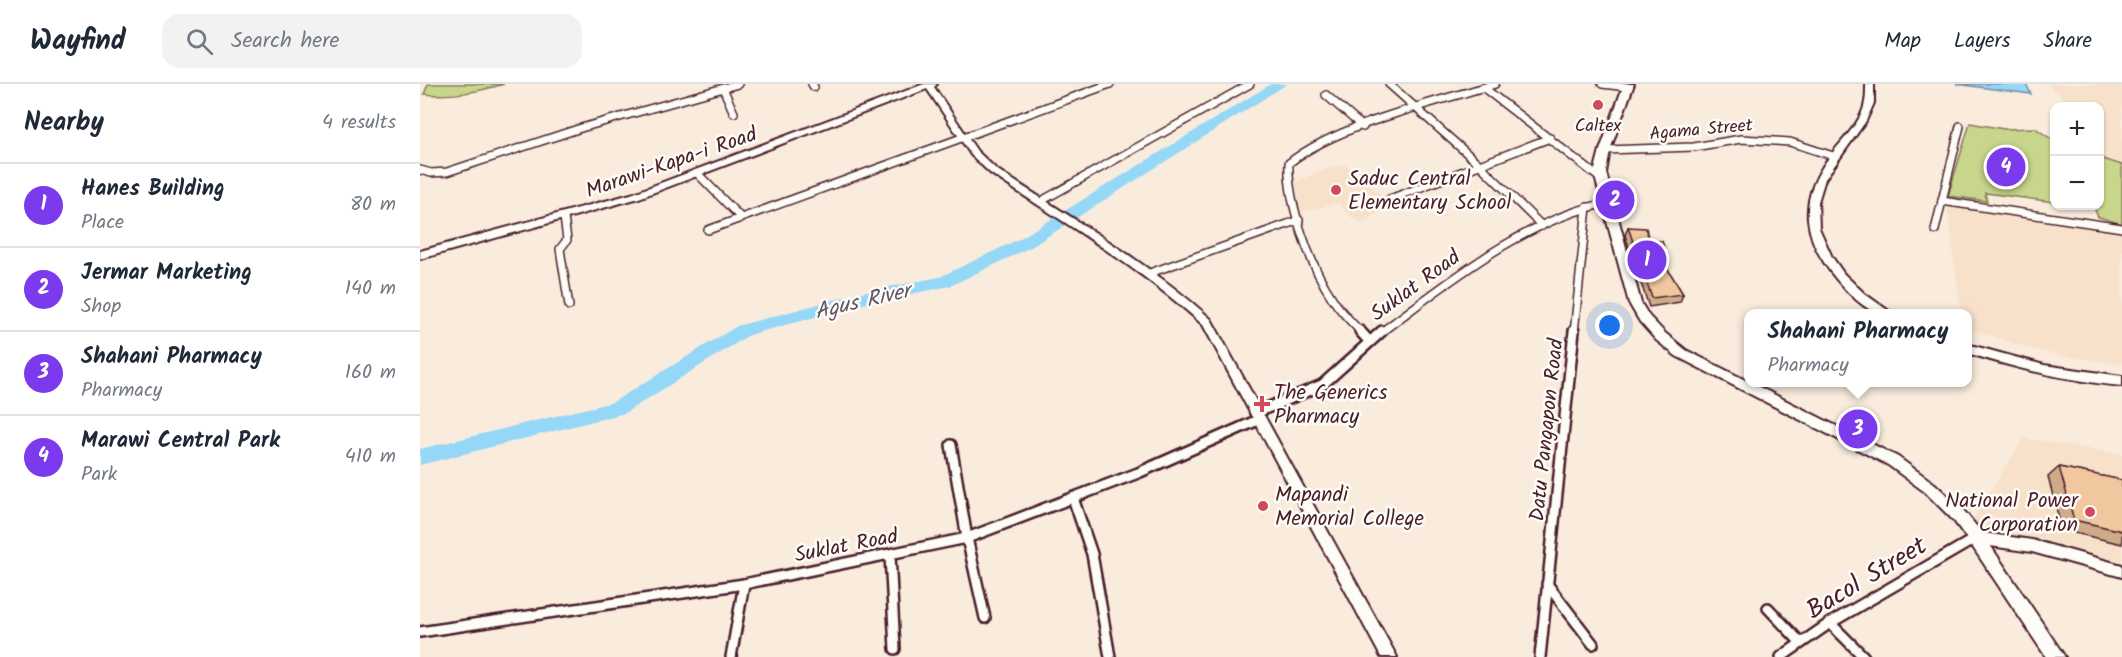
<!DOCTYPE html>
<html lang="en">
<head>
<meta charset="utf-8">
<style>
	:root { --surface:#fff; --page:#f2f2f3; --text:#1f2937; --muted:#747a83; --line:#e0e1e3; --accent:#7c3aed }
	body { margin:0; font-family:Kalam,sans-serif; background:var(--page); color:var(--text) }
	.controls { position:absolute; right:18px; top:18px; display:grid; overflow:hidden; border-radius:12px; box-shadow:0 2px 4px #0004 }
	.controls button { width:54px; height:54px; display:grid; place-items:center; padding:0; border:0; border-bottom:2px solid var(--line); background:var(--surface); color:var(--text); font:30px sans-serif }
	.you { position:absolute; left:1190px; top:242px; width:21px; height:21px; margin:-15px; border:4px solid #fff; border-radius:50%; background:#1a73e8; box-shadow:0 0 0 9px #1a73e833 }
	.badge { display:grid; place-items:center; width:39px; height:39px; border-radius:50%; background:var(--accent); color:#fff; font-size:20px; font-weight:700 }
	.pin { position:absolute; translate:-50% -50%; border:3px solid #fff; box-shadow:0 2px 6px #0006 }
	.popup { position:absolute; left:1324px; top:225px; width:228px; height:78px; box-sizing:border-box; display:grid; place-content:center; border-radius:12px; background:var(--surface); filter:drop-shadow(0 2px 4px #0005); font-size:20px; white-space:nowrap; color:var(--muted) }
	.popup b { font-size:22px; color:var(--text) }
	.popup::after { content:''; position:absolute; left:50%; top:100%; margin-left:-12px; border:12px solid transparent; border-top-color:var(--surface) }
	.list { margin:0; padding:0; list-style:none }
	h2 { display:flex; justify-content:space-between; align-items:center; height:78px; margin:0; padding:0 24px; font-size:26px }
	h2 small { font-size:20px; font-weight:400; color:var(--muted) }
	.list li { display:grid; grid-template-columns:39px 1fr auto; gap:18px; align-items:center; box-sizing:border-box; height:84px; padding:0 24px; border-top:2px solid var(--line) }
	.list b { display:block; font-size:22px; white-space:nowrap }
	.list p { margin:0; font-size:20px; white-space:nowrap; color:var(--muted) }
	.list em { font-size:20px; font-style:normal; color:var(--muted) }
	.icon { flex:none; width:33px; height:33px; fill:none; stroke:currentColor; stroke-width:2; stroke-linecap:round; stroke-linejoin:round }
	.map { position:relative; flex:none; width:1702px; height:573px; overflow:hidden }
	header { display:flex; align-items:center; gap:36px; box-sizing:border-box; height:84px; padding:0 30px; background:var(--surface); border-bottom:2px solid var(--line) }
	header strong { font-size:28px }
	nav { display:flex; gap:33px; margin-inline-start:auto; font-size:21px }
	.search { width:420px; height:54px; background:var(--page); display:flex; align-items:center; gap:15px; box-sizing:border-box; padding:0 21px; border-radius:18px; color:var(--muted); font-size:22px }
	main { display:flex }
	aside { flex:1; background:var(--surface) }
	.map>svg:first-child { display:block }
	.built { fill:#f7e1cb }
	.green { fill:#c7d68a; stroke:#887a5a; stroke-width:1.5 }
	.water { fill:#95d7f7; stroke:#778da5; stroke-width:1.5 }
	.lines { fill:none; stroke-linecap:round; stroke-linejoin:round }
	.river { fill:#95d7f7; fill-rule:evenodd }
	.minor-far1-casing { stroke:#4a1f2b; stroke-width:10 }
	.minor-casing { stroke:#4a1f2b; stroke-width:14 }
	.secondary-casing { stroke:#4a1f2b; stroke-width:4 }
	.primary-casing { stroke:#4a1f2b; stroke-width:4 }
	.minor-far1 { stroke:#fdfcf7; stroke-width:7 }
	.minor { stroke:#fdfcf7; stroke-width:9 }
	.secondary { fill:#fdfcf7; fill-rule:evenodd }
	.primary { fill:#fdfcf7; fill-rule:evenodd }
	.wall { fill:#cfab8a; stroke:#4a1f2b; stroke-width:1.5 }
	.building { fill:#f1c7a0; stroke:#4a1f2b; stroke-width:1.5 }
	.poi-dot { fill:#d1495b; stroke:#fdfcf7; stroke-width:2 }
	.labels { text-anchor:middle; stroke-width:5; stroke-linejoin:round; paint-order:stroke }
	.far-poi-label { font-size:18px; fill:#4a1f2b; stroke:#fdfcf7 }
	.far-street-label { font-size:18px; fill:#4a1f2b; stroke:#fdfcf7 }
	.street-label { font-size:21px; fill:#4a1f2b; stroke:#fdfcf7 }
	.poi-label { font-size:21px; fill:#4a1f2b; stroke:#fdfcf7; text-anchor:start }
	.water-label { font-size:22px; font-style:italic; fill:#605668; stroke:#fdfcf7 }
	.near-street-label { font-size:26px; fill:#4a1f2b; stroke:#fdfcf7 }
</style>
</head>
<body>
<header>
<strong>Wayfind</strong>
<div class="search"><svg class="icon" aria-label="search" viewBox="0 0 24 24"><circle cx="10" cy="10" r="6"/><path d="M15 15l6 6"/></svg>Search here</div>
<nav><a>Map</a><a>Layers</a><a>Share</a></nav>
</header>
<main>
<aside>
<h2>Nearby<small>4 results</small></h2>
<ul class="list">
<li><span class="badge">1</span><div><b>Hanes Building</b><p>Place</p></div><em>80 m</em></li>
<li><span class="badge">2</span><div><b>Jermar Marketing</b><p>Shop</p></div><em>140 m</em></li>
<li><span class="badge">3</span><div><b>Shahani Pharmacy</b><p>Pharmacy</p></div><em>160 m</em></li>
<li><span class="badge">4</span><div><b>Marawi Central Park</b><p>Park</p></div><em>410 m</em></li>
</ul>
</aside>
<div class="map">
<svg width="1702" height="573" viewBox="0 0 1702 573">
	<rect width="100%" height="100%" fill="#f9ecdd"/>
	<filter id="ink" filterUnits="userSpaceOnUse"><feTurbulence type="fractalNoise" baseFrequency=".0167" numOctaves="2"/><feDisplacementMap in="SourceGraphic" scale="12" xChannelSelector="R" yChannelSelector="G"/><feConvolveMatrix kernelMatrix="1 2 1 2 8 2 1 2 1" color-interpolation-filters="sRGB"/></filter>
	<g filter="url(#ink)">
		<g class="built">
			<path d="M1626 0H1702V81L1680 74V22H1653Z"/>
			<path d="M925 80 964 113 967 125 940 139 933 135 918 119 881 128 875 98 905 85Z"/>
			<path d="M1527 121 1694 145 1702 149V280L1641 272 1608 264 1548 244 1547 230 1541 229Z"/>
			<path d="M1604 354 1702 370V482L1657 469 1561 448 1553 435Z"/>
		</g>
		<g class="green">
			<path d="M8 0H84C57 8 32 13 4 10Z"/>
			<path d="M1550 39 1584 45 1615 44 1634 57V118L1565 109 1567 117 1528 112Z"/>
			<path d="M1680 74 1702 81V140L1678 133 1674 124 1657 122H1680Z"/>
		</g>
		<path class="water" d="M1536 0H1606L1611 10Z"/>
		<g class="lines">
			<path class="river" d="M851 0H867L611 163 530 202 443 220 329 251 205 329 0 381V365L193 318 317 242 443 208 520 193 599 155Z"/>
			<defs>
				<g id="minor-far1">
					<path d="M392 0 394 3"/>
					<path d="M969 0 1060 81 1122 142"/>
					<path d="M1182 0 1208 3"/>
					<path d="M303 4 314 29"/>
					<path d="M1064 4 1181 95"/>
					<path d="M906 11 943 43"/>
					<path d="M1185 66 1274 63 1321 55 1370 58 1413 72"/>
					<path d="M0 86 11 89 27 88 161 44 318 0"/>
					<path d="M278 90 321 134"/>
					<path d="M625 115 830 0"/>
					<path d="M970 115 1130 54"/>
					<path d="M1522 117 1702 144"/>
					<path d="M144 133 147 156 140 165 149 222"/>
					<path d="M288 146 690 0"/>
					<path d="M1515 146 1540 42"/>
					<path d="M727 190 879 136"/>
					<path d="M942 249C931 238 920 227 912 214 890 181 867 118 869 79 916 41 1016 18 1075 0"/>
					<path d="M960 249C1028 199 1103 136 1187 119"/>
					<path d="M1154 249 1167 123"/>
				</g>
				<g id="minor">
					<path d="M940 247 949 257"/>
					<path d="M835 329 902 301 962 247"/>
					<path d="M531 361 547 454 565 534"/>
					<path d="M653 414 672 470 690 573"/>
					<path d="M470 471 475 565"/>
					<path d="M1127 500 1173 560"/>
					<path d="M1348 524 1381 559"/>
					<path d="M1410 539 1444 573"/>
					<path d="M0 548 324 500 547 454 718 389 838 336"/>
					<path d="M311 573 324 500"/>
					<path d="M1120 573 1154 247"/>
					<path d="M1361 573 1410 539 1556 454"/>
				</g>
				<g id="secondary">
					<path d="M504 0H517L514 3 557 67 576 85C648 132 727 177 791 235L977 573H961L783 241C720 183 640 137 570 89L551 71 507 5 219 114 0 175V167L211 110Z"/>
					<path d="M1446 0H1454V19L1446 37 1405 95 1398 118 1399 144 1412 173 1424 190 1445 210 1473 230C1469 230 1464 230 1460 230 1446 227 1425 206 1417 196 1382 154 1377 116 1410 72 1422 56 1442 38 1445 18 1446 13 1446 6 1446 0Z"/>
					<path d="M1547 260 1624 281 1702 292V302C1649 297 1598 285 1547 269Z"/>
					<path d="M1556 448 1612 456 1702 481V493L1612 468 1556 460 1551 458 1549 454 1551 450Z"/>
				</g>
				<path id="primary" d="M1204 0H1214L1190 66 1186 89 1221 219 1229 232 1245 249 1266 266 1478 373 1515 400 1544 427 1562 449 1645 573H1626L1550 459 1534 437 1505 408 1468 381 1256 272 1236 256 1220 238 1209 219 1174 89 1180 66Z"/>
			</defs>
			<use href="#minor-far1" class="minor-far1-casing"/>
			<use href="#minor" class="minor-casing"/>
			<use href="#secondary" class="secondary-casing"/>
			<use href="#primary" class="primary-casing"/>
			<use href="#minor-far1" class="minor-far1"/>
			<use href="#minor" class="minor"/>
			<use href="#secondary" class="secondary"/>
			<use href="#primary" class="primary"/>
		</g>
		<g class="wall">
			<path d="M1208 143 1229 157 1249 179 1247 184 1263 210 1260 218 1229 223 1205 151Z"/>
			<path d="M1639 383 1702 396V460L1642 446 1628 393Z"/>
		</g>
		<g class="building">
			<path d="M1208 143 1226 144 1229 157H1242L1249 179H1244L1263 210 1232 214Z"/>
			<path d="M1639 383 1702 396V447L1654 436Z"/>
		</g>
	</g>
	<g class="poi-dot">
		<circle cx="1178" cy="21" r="6"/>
		<circle cx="916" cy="106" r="6"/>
		<path d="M839 311h6v6h6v6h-6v6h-6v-6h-6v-6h6z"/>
		<circle cx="843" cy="422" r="6"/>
		<circle cx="1670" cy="428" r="6"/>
	</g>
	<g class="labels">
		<g class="far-poi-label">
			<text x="1178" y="47">Caltex</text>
		</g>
		<g class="far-street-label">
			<text transform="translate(1281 45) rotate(-5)" y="6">Agama Street</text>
		</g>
		<g class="street-label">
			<text transform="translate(251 78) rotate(-19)" y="7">Marawi-Kapa-i Road</text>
			<text transform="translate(995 201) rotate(-36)" y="7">Suklat Road</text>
			<text transform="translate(1126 346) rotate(-84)" y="7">Datu Pangapon Road</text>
			<text transform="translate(426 461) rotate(-11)" y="7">Suklat Road</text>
		</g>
		<g class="poi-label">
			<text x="928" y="101">Saduc Central<tspan x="928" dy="24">Elementary School</tspan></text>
			<text x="854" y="315">The Generics<tspan x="854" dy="24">Pharmacy</tspan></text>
			<text x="855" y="417">Mapandi<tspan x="855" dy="24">Memorial College</tspan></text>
			<text x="1658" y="423" text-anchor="end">National Power<tspan x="1658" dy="24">Corporation</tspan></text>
		</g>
		<g class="water-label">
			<text transform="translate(442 216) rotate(-13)" y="8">Agus River</text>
		</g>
		<g class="near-street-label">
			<text transform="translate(1446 493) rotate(-31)" y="9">Bacol Street</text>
		</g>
	</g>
</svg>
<div class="controls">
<button>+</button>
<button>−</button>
</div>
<div class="you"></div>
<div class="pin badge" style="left:1227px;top:176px">1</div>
<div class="pin badge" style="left:1195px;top:116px">2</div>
<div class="pin badge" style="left:1438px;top:345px">3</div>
<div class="popup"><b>Shahani Pharmacy</b>Pharmacy</div>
<div class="pin badge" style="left:1586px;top:83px">4</div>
</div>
</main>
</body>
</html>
